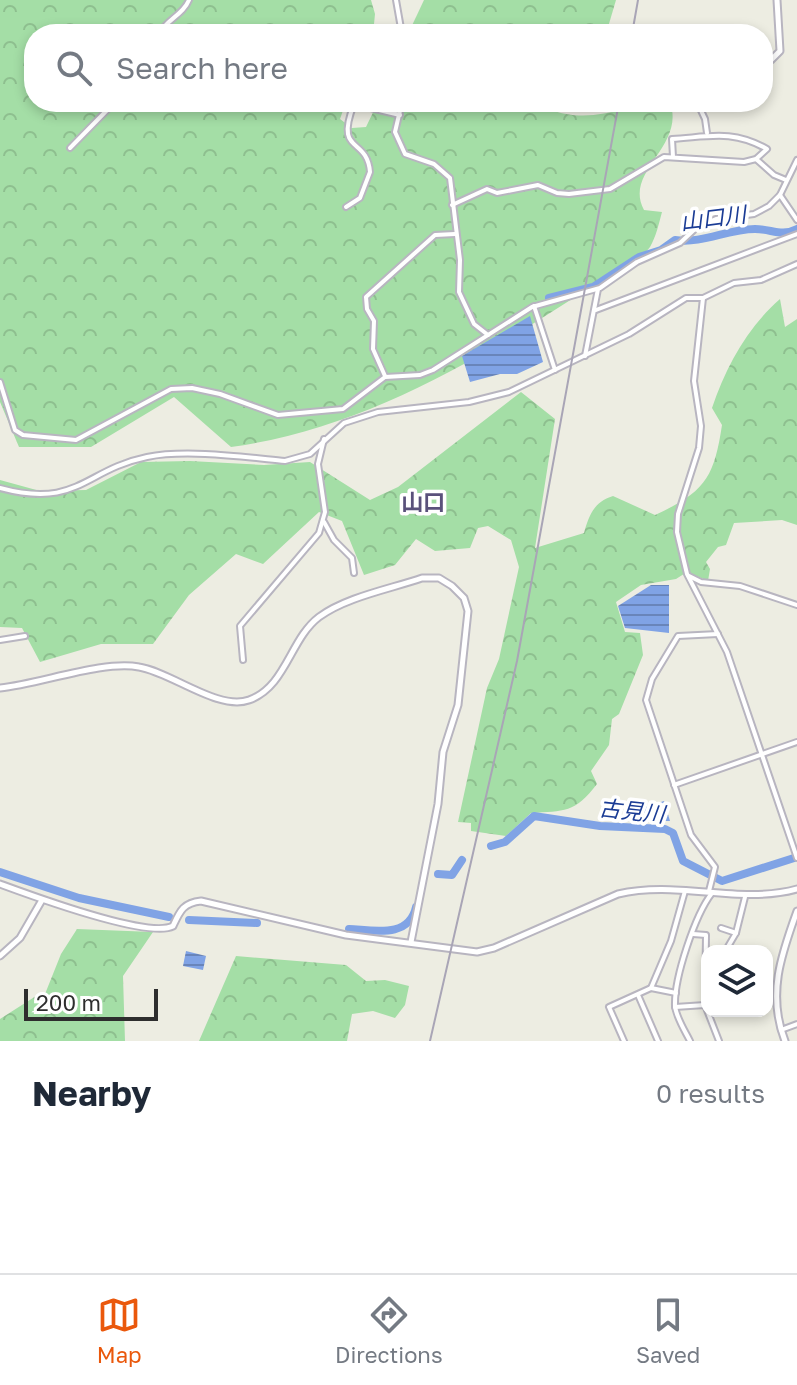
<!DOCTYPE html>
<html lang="en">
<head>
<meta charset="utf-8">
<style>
	:root { --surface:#fff; --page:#f2f2f3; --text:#1f2937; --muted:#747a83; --line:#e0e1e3; --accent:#ea580c }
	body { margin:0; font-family:"Golos Text","Noto Sans JP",sans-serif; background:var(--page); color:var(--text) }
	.controls { position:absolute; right:24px; bottom:24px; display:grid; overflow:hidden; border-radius:16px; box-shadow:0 4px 12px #0003 }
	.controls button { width:72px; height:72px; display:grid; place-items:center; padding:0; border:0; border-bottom:2px solid var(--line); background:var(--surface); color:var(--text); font:40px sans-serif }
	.scale { position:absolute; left:24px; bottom:20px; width:134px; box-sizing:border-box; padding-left:8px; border:4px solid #2e2e2e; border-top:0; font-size:22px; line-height:28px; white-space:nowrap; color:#2e2e2e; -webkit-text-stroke:6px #fff; paint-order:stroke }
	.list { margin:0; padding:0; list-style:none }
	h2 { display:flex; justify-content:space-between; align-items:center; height:104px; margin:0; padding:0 32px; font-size:34px }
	h2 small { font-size:26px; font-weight:400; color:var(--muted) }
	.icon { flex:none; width:44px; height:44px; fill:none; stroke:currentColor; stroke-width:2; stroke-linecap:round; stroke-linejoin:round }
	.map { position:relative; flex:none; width:797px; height:1041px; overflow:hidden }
	.search { position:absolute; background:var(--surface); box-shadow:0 4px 12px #0003; left:24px; right:24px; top:24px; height:88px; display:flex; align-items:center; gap:20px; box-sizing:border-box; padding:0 28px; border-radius:32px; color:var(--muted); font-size:30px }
	.sheet { height:232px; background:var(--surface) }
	nav { display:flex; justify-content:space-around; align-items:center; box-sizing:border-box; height:112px; border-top:2px solid var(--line); background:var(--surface); font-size:22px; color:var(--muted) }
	nav a { display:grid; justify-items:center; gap:4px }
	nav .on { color:var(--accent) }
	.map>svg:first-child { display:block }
	.forest { fill:url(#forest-crowns) }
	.water { fill:url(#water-rules) }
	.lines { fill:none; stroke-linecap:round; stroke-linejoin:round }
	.river { stroke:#80a3e5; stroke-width:8 }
	.street-casing { stroke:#b8b5c0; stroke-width:8 }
	.secondary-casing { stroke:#b8b5c0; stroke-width:9 }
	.street { stroke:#fff; stroke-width:4 }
	.secondary { stroke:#fff; stroke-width:5 }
	.rail { stroke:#a9a5b6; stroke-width:2 }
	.labels { text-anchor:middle; stroke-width:7; stroke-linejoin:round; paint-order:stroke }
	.water-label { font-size:22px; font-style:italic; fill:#1b3c95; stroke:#fff }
	.neighbourhood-label { font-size:22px; font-weight:bold; fill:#5a517b; stroke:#fff }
</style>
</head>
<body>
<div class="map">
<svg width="797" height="1041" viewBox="0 0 797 1041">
	<defs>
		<pattern id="forest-crowns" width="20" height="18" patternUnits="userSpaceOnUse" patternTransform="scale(2)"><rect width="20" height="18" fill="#a4dea6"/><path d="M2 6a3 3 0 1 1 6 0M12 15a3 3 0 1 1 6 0" fill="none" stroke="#8ebf8f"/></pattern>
		<pattern id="water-rules" width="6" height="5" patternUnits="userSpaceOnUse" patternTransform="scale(2)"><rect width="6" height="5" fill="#80a3e5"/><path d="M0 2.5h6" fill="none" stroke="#6985ba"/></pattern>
	</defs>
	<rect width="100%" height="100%" fill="#edede2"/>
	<g class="forest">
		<path d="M0 0H371L375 14 373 34H34V102H346L340 119 352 128 366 127 378 102H545L548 109C597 127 623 102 670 102 686 147 623 171 644 210L662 212C659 223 656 237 650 247 643 258 608 276 595 284 484 357 364 429 231 447L174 397 91 447H19L0 402Z"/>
		<path d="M424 0H616L606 34H408Z"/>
		<path d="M780 299 785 327 797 319V525L782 520 734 523 726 545 718 547 706 562 710 569 708 581 687 572 676 579 641 585 616 602 625 632 640 633 643 655 619 714 612 719 609 745 591 771 597 784C575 813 564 811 531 813L506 836 471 831V823L458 822 487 688 499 659 519 567 511 540 488 526 478 528 470 548 435 551 416 539 395 565 364 575 342 521 319 512 263 564 236 554 189 595 153 644H101L40 662 22 628 0 627V480L40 491 86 490 141 462 190 461 264 465 310 462 370 500 398 487 521 392 555 419 535 548 584 533C589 515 594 502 613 496L655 515C705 492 714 478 722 425L712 408C726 367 747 328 780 299Z"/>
		<path d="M77 929 153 932 123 976 125 1041H0V1019L36 996 43 999 61 954Z"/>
		<path d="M236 956 346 965 366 981 385 980 409 986 405 1005 395 1018 373 1011 352 1014 347 1041H199Z"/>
	</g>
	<g class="water">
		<path d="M530 316 543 362 517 374H500L470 382 462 356Z"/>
		<path d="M651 585H669V633L625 628 618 606Z"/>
		<path d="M664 801 670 821H645L642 808Z"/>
		<path d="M186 951 206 956 203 970 183 966Z"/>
	</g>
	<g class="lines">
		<g class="river">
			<path d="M549 298 593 287 639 257 661 250 675 240C703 244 727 229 755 229 772 229 781 237 797 229"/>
			<path d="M491 846 505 842 534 816 600 826 665 829 673 833 683 861 722 881 797 857"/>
			<path d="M0 872 79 898 169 917"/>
			<path d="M438 874 452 875 462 860"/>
			<path d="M189 920 257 923"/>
			<path d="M349 929C373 930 409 939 416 907"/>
		</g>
		<defs>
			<g id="street">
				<path d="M396 0 402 34"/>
				<path d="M159 34C167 19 183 15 189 0"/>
				<path d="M402 102 395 132 405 154 434 164 450 178 460 260 459 292 474 324 488 335"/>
				<path d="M697 102 705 119 707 133"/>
				<path d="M70 148 115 102"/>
				<path d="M756 159 774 175 786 180"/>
				<path d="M780 195 797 220"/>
				<path d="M452 205 487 189 497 193 538 185 557 193 569 194 610 189 664 157 744 162 756 159 767 149C732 129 708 137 672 139L673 157"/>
				<path d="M346 207 360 198 370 172C367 136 334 155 354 104L400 115"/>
				<path d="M703 298 694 381 701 426 699 448 678 514 677 532 687 574 727 652 797 858"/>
				<path d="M534 306 555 370"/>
				<path d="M596 310 797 234"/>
				<path d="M585 356 598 289"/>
				<path d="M385 376 373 349 374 321 367 309 366 297 435 235 455 234"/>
				<path d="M0 382 15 430 23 435 76 440 171 389 192 388 220 394 278 415 343 409 385 377 420 375 433 370 532 307 600 288 637 262 680 243 697 227 716 219 754 214 769 206 780 195 797 160"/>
				<path d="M0 488C78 509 84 470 147 457 186 449 244 457 285 461L310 454 344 423 378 412 469 402 509 392 629 334 686 298H703L734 283 761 280 797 264"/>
				<path d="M324 522 334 540 352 558 354 573"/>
				<path d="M689 576 701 582 740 586 797 605"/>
				<path d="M0 640 25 636"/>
				<path d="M243 660 240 626 319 533 325 512 318 464 324 439"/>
				<path d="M674 785 797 742"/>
				<path d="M709 891 715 867 691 835 646 700 652 679 678 636 718 634"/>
				<path d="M721 928 736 933"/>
				<path d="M693 934 706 935 705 1005 719 1041"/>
				<path d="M726 950 736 933 745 897"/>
				<path d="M651 988 676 993"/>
				<path d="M638 995 658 1041"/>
				<path d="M675 1007 705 1005"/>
				<path d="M781 1030 797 1024"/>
				<path d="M624 1041 609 1007 651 988 671 941 685 891"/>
				<path d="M690 1041C685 1031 676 1017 675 1006 674 978 695 915 712 893"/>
			</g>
			<g id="secondary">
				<path d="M763 60H771L780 51 777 0"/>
				<path d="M0 688C40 684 103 660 139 667 171 672 218 711 249 700 286 687 290 639 319 617 346 597 390 589 422 578H439L452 586 464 598 468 611 458 705 443 752 438 804 411 942"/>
				<path d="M0 884C30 895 148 939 173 926 180 911 183 903 201 901L346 935 477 952 494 948 618 894C678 880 738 905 797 889"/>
				<path d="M0 956 20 938 42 900"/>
				<path d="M785 1041C767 995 781 955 797 911"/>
			</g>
		</defs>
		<use href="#street" class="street-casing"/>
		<use href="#secondary" class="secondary-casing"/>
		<use href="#street" class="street"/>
		<use href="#secondary" class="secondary"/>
		<g class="rail">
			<path d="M632 34 638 0"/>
			<path d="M430 1041 517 661 619 102"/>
		</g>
	</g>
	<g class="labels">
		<g class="water-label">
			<text transform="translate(713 218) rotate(-7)" y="8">山口川</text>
			<text transform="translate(632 811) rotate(6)" y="8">古見川</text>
		</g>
		<g class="neighbourhood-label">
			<text x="423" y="510">山口</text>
		</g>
	</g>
</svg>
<div class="controls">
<button><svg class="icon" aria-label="layers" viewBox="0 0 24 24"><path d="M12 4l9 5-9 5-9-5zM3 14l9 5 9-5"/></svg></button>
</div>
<div class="scale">200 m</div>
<div class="search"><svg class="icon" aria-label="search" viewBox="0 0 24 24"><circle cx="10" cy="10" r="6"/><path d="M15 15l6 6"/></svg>Search here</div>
</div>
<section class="sheet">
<h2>Nearby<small>0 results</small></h2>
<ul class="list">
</ul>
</section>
<nav>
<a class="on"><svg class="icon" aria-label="map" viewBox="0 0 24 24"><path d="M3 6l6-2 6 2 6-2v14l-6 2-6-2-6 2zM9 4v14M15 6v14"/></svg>Map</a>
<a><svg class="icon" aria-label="directions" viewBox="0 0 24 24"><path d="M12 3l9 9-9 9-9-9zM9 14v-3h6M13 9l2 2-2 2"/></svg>Directions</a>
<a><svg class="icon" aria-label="saved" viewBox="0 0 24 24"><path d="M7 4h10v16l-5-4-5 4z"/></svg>Saved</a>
</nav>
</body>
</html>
